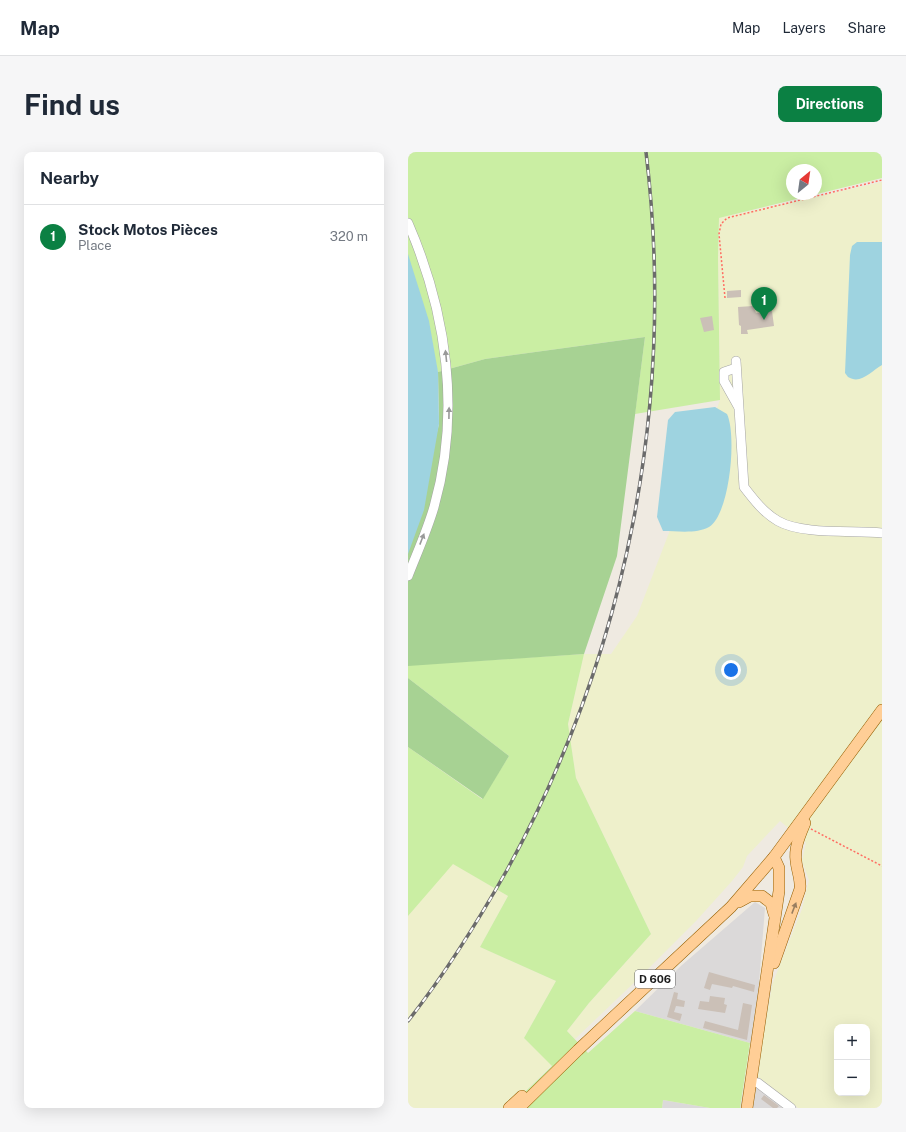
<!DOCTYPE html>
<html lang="en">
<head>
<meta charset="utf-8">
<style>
	:root { --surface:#fff; --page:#f6f6f7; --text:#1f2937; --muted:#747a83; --line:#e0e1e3; --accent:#0b8043 }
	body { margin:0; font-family:"Public Sans",sans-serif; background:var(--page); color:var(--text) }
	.controls { position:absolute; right:12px; bottom:12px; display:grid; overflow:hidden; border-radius:8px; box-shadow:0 4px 16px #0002 }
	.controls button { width:36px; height:36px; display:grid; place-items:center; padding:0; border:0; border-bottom:1px solid var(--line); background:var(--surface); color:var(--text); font:20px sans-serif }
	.compass { position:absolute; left:378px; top:12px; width:36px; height:36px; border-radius:50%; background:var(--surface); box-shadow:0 4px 16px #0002; rotate:29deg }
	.you { position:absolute; left:323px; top:518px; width:14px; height:14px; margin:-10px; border:3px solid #fff; border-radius:50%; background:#1a73e8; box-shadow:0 0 0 6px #1a73e833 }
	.badge { display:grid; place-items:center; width:26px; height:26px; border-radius:50%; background:var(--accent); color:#fff; font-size:13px; font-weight:700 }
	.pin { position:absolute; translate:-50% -33px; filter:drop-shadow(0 1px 2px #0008) }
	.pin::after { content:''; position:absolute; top:21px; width:14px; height:12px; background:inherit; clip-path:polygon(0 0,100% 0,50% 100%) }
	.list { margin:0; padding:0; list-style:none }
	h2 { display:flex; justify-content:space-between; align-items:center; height:52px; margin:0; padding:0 16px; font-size:17px }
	h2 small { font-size:13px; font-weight:400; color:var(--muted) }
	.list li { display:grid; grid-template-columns:26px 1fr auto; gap:12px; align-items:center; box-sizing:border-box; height:64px; padding:0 16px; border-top:1px solid var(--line) }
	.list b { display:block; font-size:15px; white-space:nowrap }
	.list p { margin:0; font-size:13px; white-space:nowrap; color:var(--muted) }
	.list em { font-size:13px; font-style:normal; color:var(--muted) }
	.map { position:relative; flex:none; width:474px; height:956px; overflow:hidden; border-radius:8px }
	header { display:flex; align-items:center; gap:24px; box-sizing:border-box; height:56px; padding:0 20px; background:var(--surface); border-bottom:1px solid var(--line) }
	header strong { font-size:19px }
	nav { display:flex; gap:22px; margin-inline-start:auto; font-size:14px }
	.intro { display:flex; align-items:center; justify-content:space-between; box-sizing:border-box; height:96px; padding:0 24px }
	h1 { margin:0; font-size:28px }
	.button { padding:10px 18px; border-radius:8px; background:var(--accent); color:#fff; font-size:14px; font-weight:700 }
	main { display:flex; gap:24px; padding:0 24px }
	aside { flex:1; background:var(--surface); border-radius:8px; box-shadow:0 4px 16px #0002 }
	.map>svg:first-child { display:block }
	.residential { fill:#dbd9d9 }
	.farmland { fill:#eef0cb; fill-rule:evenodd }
	.grass { fill:#caeea3; fill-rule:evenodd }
	.forest { fill:#a7d293 }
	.water { fill:#9ed3e0 }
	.building { fill:#cbc0b7 }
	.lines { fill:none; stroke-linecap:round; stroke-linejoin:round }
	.minor-casing { stroke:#a4a4a4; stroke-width:10 }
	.major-casing { stroke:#955f00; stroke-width:12 }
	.path { stroke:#ff6d62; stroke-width:1.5; stroke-dasharray:2 2; stroke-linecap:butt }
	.minor { stroke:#fff; stroke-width:9 }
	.major { stroke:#ffce96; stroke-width:11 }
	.rail-casing { stroke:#6b6b6b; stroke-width:3.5 }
	.rail { stroke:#fff; stroke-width:2; stroke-dasharray:6; stroke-linecap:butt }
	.oneway { fill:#999 }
	.oneway2 { fill:#997e60 }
	.labels { text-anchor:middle; stroke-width:3; stroke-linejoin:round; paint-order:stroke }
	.shield { fill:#fff; stroke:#616161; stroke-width:1 }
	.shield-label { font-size:11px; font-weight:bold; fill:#1d1d1d }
</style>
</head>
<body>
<header>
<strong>Map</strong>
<nav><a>Map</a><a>Layers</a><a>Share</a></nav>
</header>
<div class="intro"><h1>Find us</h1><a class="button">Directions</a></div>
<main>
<aside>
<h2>Nearby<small></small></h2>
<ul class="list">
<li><span class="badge">1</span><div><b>Stock Motos Pièces</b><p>Place</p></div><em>320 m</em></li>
</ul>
</aside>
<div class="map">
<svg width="474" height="956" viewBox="0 0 474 956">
	<rect width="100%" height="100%" fill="#efeae1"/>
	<g class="residential">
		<path d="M347 750 357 756 351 831 364 833 354 892 342 891 227 859 274 813Z"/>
		<path d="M338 922 350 925 389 956H332Z"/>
		<path d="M255 948 302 956H254Z"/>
	</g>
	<g class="farmland">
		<path d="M474 30V956H390L350 925 354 892 364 833 394 757 401 728 394 709 398 691 372 669 339 704 335 715 324 729 288 769 232 825 167 887 159 879 181 851 243 782 168 626 160 572 176 502H203L229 464 312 248 310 106 311 66ZM429 875H459V941H429Z"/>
		<path d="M44 711 100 744 72 795 148 829 116 886 144 913 100 956H0V764Z"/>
	</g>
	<g class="grass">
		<path d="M0 0H474V26L311 66 310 106 312 248 227 262 237 185 77 207 30 220 0 166ZM384 18H408V42H384Z"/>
		<path d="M176 502 160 572 168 626 243 782 181 851 159 879 180 901 227 859 342 891 332 956H302L255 948 254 956H100L144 914 116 886 148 829 72 795 100 744 45 712 0 764V595L74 647 101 604 0 526V513Z"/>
	</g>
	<g class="forest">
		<path d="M237 185 209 404 176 502 0 514V398L31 272 30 220 77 207Z"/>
		<path d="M0 526 101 604 75 647 0 595Z"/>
	</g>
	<g class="water">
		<path d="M449 90H474V213C463 219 453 233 440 225L437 221 442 103 444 94Z"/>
		<path d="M0 102 21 169 30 220 31 272 16 358 0 402Z"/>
		<path d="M307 255 319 262C329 283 322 362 301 375 289 382 269 379 255 379L249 365 260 268 267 260Z"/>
	</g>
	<g class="building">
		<path d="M333 138V145L319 146V139Z"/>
		<path d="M345 154 348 161 364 159 366 174 339 178 340 182H333V174L331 173 330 155Z"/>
		<path d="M304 164 306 178 296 180 292 166Z"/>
		<path d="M301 820 347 833 346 840 325 834 324 836 304 832 302 838 296 836Z"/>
		<path d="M266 840 270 841 269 847 277 849 276 855 268 854 266 860 274 862 272 869 259 865Z"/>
		<path d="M302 844 317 846 316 852 319 853 317 861 290 857 292 849 301 850Z"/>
		<path d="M335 851 344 853 339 888 295 876 297 869 330 878Z"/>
		<path d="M356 943 371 954 369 956H365L353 947Z"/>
	</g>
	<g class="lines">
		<defs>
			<g id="minor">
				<path d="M0 71C39 161 53 260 26 355 19 379 9 401 0 424"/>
				<path d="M328 209 336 335C346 348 356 361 370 369 394 383 446 378 474 381"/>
				<path d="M328 216 316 220V229L330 254"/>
				<path d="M343 929 350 931 383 956"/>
			</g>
			<g id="major">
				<path d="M331 750 342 744H354L363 751 366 762"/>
				<path d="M366 811 392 737C393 727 389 719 388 709 386 696 392 683 397 671"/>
				<path d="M101 956 114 944"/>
				<path d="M111 956 170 898 323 755 366 705 474 558"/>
				<path d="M339 956 371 739V716L366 705"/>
			</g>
		</defs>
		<use href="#minor" class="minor-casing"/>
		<use href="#major" class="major-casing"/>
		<g class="path">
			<path d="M317 146 311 82 313 72 319 66 474 28"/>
			<path d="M403 677 474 714"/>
		</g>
		<use href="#minor" class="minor"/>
		<use href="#major" class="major"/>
		<defs>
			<path id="rail" d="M0 869C37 822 69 771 99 718 220 498 268 249 238 0"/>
		</defs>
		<use href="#rail" class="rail-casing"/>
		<use href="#rail" class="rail"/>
	</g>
	<defs><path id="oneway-solid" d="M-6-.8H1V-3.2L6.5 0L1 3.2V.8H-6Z"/></defs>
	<g class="oneway">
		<use href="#oneway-solid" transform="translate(38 204) rotate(-96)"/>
		<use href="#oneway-solid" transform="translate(41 261) rotate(-89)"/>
		<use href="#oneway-solid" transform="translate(14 387) rotate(-69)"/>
	</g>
	<use class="oneway2" href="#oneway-solid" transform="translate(386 756) rotate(-69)"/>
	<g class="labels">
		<rect class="shield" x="227" y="818" width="40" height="18" rx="3"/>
		<g class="shield-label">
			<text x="247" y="831">D 606</text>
		</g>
	</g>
</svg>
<div class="controls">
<button>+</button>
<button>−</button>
</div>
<svg class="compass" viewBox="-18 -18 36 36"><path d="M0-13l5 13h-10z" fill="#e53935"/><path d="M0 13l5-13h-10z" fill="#747a83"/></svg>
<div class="you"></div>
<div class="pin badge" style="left:356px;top:168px">1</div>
</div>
</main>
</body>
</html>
